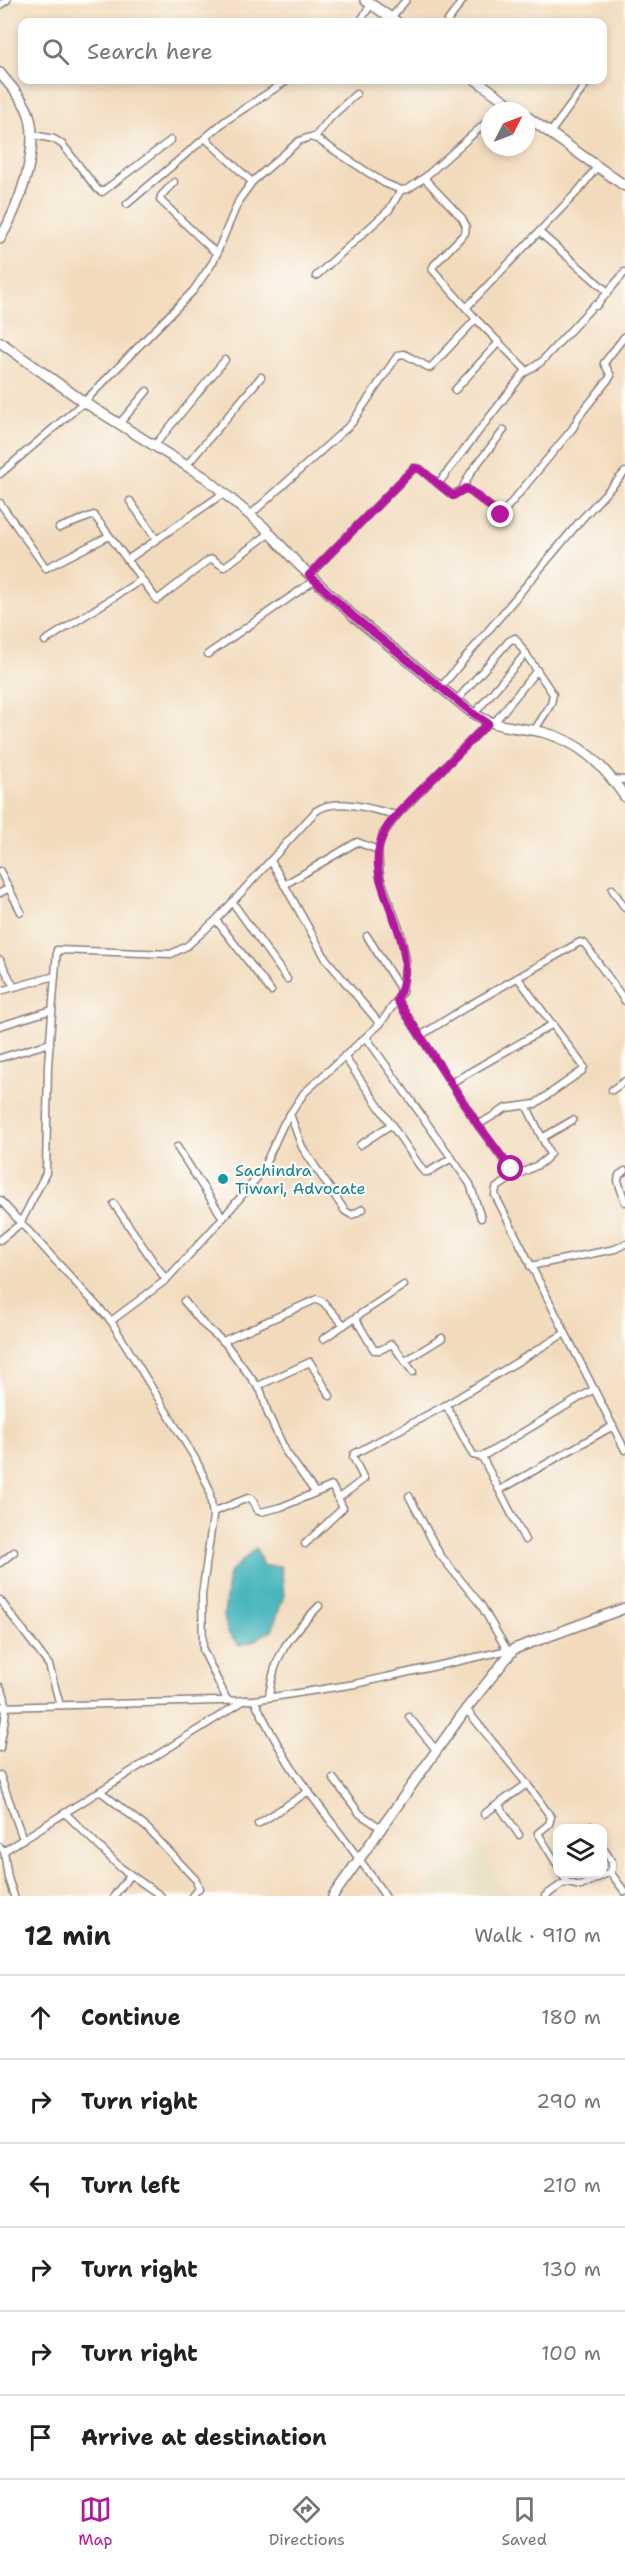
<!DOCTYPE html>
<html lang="en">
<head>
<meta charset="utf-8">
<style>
	:root { --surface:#fff; --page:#f2f2f2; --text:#202124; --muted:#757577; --line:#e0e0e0; --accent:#b5179e }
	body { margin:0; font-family:"Shantell Sans",sans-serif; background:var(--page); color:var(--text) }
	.controls { position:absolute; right:18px; bottom:18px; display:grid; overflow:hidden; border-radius:12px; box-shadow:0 3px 9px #0003 }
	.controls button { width:54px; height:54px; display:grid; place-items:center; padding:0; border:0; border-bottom:2px solid var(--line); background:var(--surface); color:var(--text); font:30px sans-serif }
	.compass { position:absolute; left:481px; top:102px; width:54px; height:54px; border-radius:50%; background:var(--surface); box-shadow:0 3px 9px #0003; rotate:48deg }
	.stop { position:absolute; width:18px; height:18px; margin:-14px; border:4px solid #b5179e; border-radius:50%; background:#fff }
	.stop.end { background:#b5179e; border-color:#fff; box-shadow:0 2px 6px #0008 }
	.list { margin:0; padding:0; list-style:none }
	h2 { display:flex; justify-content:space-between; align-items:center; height:78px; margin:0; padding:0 24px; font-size:26px }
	h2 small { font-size:20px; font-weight:400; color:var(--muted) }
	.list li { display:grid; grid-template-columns:39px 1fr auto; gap:18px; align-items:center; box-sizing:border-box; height:84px; padding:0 24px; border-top:2px solid var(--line) }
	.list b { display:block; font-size:22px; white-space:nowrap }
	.list em { font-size:20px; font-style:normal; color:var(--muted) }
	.icon { flex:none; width:33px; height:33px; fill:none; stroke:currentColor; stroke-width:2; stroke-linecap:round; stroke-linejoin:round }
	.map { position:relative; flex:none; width:625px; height:1896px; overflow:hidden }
	.search { position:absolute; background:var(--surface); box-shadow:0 3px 9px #0003; left:18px; right:18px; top:18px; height:66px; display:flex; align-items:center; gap:15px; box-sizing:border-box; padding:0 21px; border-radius:12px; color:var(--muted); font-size:22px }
	.sheet { height:582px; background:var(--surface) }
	nav { display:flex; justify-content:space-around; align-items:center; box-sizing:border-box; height:84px; border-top:2px solid var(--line); background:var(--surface); font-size:16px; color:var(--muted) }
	nav a { display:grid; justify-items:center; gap:3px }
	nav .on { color:var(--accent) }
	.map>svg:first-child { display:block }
	.built { fill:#e5dbba }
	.water { fill:#43b4ba; stroke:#326b7a; stroke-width:1.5 }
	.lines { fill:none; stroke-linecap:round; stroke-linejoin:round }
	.street-casing { stroke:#8a7e7c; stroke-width:9 }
	.secondary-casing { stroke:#8a7e7c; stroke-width:12 }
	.street { stroke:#fff; stroke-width:6 }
	.secondary { stroke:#fff; stroke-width:9 }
	.route { stroke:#b5179e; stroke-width:8 }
	.culture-dot { fill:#0f9aa8; stroke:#fdfcf7; stroke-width:2 }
	.labels { text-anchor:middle; stroke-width:4.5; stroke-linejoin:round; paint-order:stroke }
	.culture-label { font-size:16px; fill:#0d838f; stroke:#fdfcf7; text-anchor:start }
</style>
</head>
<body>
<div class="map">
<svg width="625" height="1896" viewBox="0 0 625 1896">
	<rect width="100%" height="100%" fill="#fdfcf7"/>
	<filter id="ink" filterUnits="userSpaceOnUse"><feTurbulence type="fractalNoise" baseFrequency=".0167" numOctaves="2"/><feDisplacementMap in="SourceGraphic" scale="12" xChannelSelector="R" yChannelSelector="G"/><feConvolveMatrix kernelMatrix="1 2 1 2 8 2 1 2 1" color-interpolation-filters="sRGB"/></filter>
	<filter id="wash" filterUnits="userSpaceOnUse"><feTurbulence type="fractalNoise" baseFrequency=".008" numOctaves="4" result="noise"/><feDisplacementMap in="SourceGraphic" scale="24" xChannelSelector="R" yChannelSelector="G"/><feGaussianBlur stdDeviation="1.35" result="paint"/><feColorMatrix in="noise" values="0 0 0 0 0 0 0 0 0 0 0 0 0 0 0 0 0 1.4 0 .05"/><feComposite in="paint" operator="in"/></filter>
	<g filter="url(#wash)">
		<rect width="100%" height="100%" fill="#f2dbbd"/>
		<path class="built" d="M482 1848 490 1859 487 1862 509 1896H431L424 1885Z"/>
		<path class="water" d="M256 1548 263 1566H281L284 1595 272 1630 251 1642 239 1645 228 1633 224 1616 229 1573Z"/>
	</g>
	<g filter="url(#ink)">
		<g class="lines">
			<defs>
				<g id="street">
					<path d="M0 5 7 0"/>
					<path d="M391 18 406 0"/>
					<path d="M360 22 371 4"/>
					<path d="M447 22 463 0"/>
					<path d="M499 111 508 103"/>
					<path d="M550 133 589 80"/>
					<path d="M33 135 54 139 63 145 97 189 102 192 171 140"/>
					<path d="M205 138 252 182"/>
					<path d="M314 138 331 117 356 94"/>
					<path d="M424 178 462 218 466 226 465 233 434 265 432 269 476 319 526 370 438 484"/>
					<path d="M174 182 161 196 160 200 217 254"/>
					<path d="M127 204 225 121 288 80"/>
					<path d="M539 232 608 292"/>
					<path d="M316 276 389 210 401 190"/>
					<path d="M596 306 625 272"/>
					<path d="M466 308 579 190 597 167"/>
					<path d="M526 372 541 362 594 305"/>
					<path d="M455 390 499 342"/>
					<path d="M119 424 147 391"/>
					<path d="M154 446 225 360"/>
					<path d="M186 466 261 377"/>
					<path d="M0 474 84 402 193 291 213 262 239 200 252 182 299 141 310 137 317 139 384 183 401 190 408 189 424 178 490 119"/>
					<path d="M462 489 471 472 504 430"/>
					<path d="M130 501 156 539"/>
					<path d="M0 503 46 568 109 536"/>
					<path d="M250 515 351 424 398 355 404 354 430 368 476 319"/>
					<path d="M59 528 94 515 157 600 209 560 212 559 224 567 270 533"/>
					<path d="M127 560 224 493"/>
					<path d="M309 575 414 468 420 469 452 495 466 488 501 515 573 428 580 415 611 376 604 363 625 336"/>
					<path d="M45 641 141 580"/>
					<path d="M208 654 315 580"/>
					<path d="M441 687 580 521 625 472"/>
					<path d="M457 700 509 641 515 638 553 694 551 704 534 731"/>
					<path d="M474 714 526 653"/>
					<path d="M493 724 537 670"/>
					<path d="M612 779 625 780"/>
					<path d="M271 861 326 959 380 1024"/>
					<path d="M0 871 21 912"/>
					<path d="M284 885 357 842 378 850"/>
					<path d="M612 889 625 908"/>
					<path d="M0 893 9 888"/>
					<path d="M233 903 287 979"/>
					<path d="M216 920 271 991"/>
					<path d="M367 936 402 992"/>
					<path d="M0 960 14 987"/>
					<path d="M0 991 55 976"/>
					<path d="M397 1000 478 1125 513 1173V1177L496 1188 495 1195 625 1450"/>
					<path d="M0 1026 52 1010"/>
					<path d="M420 1036 468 1006 580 942 585 944 625 1001"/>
					<path d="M366 1037 470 1184 481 1218"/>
					<path d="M344 1056 424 1172H428L452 1158"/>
					<path d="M0 1058 50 1043"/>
					<path d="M451 1083 553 1024"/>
					<path d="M612 1090 625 1081"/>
					<path d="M527 1107 550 1154"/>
					<path d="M290 1114 302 1147 345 1211 352 1215 363 1209"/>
					<path d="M478 1125 506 1108 535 1104 582 1071 584 1067 518 978"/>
					<path d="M542 1138 573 1120"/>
					<path d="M360 1145 392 1124"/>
					<path d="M177 1147 223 1218"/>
					<path d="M625 1171 619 1175 618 1181 625 1202"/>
					<path d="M513 1177 540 1164 547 1158"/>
					<path d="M0 1200 111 1321 196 1460 209 1488 213 1516 202 1595 203 1650 227 1700"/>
					<path d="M114 1204 166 1280"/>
					<path d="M0 1240 20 1224 46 1173 48 1065 57 950 171 954 187 946 216 920 316 811C338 796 372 810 397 815"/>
					<path d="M530 1266 615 1249 625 1244"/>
					<path d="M184 1301 204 1325 225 1343 261 1391 268 1414 286 1452 315 1492"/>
					<path d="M355 1318 374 1350H380L392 1344 413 1372"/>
					<path d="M111 1321 166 1280 223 1218 261 1173 283 1125 304 1093 380 1024 397 1000 402 992 406 960 400 931 380 877 378 850 383 834 397 815 488 723"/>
					<path d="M323 1339 404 1285"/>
					<path d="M223 1341 317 1299 323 1302 344 1325"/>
					<path d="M405 1361 442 1338"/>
					<path d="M258 1386 310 1362 330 1396"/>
					<path d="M446 1405 473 1455 482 1457 525 1540"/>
					<path d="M482 1457 594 1389"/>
					<path d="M500 1490 613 1426"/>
					<path d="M409 1496 440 1555 481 1605 507 1650"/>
					<path d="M339 1498 364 1479 353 1457 354 1454 446 1405 565 1333"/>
					<path d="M213 1512 248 1498 252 1499 258 1511 261 1512 281 1507 332 1486 343 1508 305 1544"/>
					<path d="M0 1563 14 1552"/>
					<path d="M0 1600 49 1665 60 1705"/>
					<path d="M0 1687C12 1703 2 1730 0 1748"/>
					<path d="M269 1697C273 1655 290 1636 319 1606"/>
					<path d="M254 1700C268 1727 282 1755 300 1780 328 1819 359 1856 385 1896"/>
					<path d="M0 1707 254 1700 355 1684 513 1649"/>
					<path d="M466 1709 527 1784"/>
					<path d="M409 1717 437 1751"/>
					<path d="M0 1775 23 1839"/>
					<path d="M333 1778 360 1814 381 1828"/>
					<path d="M100 1791 147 1828 196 1880 199 1888 192 1896"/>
					<path d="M498 1804 519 1835"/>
					<path d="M65 1813 121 1868 161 1896"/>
					<path d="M484 1814 527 1784 551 1817 549 1824 538 1833 558 1866"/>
					<path d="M258 1824 309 1791"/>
					<path d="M590 1826 592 1828"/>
					<path d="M0 1847 4 1851 8 1878 14 1896"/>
					<path d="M4 1851 245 1700"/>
					<path d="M610 1872 625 1892"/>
					<path d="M562 1874 568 1883"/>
					<path d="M114 1896 130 1875"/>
					<path d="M545 1896 562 1884 568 1883 581 1886 610 1872 612 1869V1862L602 1846"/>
				</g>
				<g id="secondary">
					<path d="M365 0 397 22"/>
					<path d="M0 73C10 86 24 99 29 115 40 151 18 208 0 239"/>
					<path d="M476 80 519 111"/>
					<path d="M526 116 625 186"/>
					<path d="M0 342 84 402 206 478 264 527 296 562 352 615 471 712C498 729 514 726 542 732 580 741 604 766 625 797"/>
					<path d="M333 1896 466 1709 514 1649 625 1608"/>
				</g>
			</defs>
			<use href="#street" class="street-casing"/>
			<use href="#secondary" class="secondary-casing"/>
			<use href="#street" class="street"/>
			<use href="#secondary" class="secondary"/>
		</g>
	</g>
	<g class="lines" filter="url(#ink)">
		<path class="route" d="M501 515 466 488 453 496 420 469 414 468 309 575 352 615 471 712 488 723C466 746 443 769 420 791 408 804 392 817 384 833 357 887 428 937 397 1000L478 1125 511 1169"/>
	</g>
	<circle class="culture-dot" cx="223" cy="1179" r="6"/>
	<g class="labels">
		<g class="culture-label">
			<text x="235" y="1176">Sachindra<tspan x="235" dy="18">Tiwari, Advocate</tspan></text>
		</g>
	</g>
</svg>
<div class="controls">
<button><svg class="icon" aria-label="layers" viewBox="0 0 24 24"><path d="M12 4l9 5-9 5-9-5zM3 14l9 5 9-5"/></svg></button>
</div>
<svg class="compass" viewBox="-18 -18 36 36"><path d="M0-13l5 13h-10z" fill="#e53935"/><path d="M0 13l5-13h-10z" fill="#757577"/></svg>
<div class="stop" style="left:511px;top:1169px"></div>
<div class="stop end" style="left:501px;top:515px"></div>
<div class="search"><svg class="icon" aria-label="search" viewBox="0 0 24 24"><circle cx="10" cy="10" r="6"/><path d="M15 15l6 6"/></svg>Search here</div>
</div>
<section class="sheet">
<h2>12 min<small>Walk · 910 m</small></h2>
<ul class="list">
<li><svg class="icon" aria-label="ahead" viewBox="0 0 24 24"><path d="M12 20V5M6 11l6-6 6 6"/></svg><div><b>Continue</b></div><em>180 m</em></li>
<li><svg class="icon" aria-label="right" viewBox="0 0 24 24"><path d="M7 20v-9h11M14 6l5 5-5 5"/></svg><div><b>Turn right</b></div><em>290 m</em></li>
<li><svg class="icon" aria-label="left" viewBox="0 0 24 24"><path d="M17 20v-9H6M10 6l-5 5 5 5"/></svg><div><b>Turn left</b></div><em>210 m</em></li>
<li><svg class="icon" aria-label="right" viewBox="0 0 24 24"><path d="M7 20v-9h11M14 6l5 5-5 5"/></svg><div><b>Turn right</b></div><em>130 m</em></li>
<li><svg class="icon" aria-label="right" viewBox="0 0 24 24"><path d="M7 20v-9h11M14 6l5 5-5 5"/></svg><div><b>Turn right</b></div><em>100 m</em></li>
<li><svg class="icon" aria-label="arrive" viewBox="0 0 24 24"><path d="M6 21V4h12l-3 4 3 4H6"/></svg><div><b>Arrive at destination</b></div></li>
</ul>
</section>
<nav>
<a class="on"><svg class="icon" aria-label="map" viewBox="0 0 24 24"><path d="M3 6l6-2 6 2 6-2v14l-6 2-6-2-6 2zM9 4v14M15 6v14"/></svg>Map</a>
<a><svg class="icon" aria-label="directions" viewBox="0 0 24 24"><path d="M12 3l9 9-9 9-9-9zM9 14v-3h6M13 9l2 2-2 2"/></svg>Directions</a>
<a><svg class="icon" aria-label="saved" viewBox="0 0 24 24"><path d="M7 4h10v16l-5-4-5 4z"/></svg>Saved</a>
</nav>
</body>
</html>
